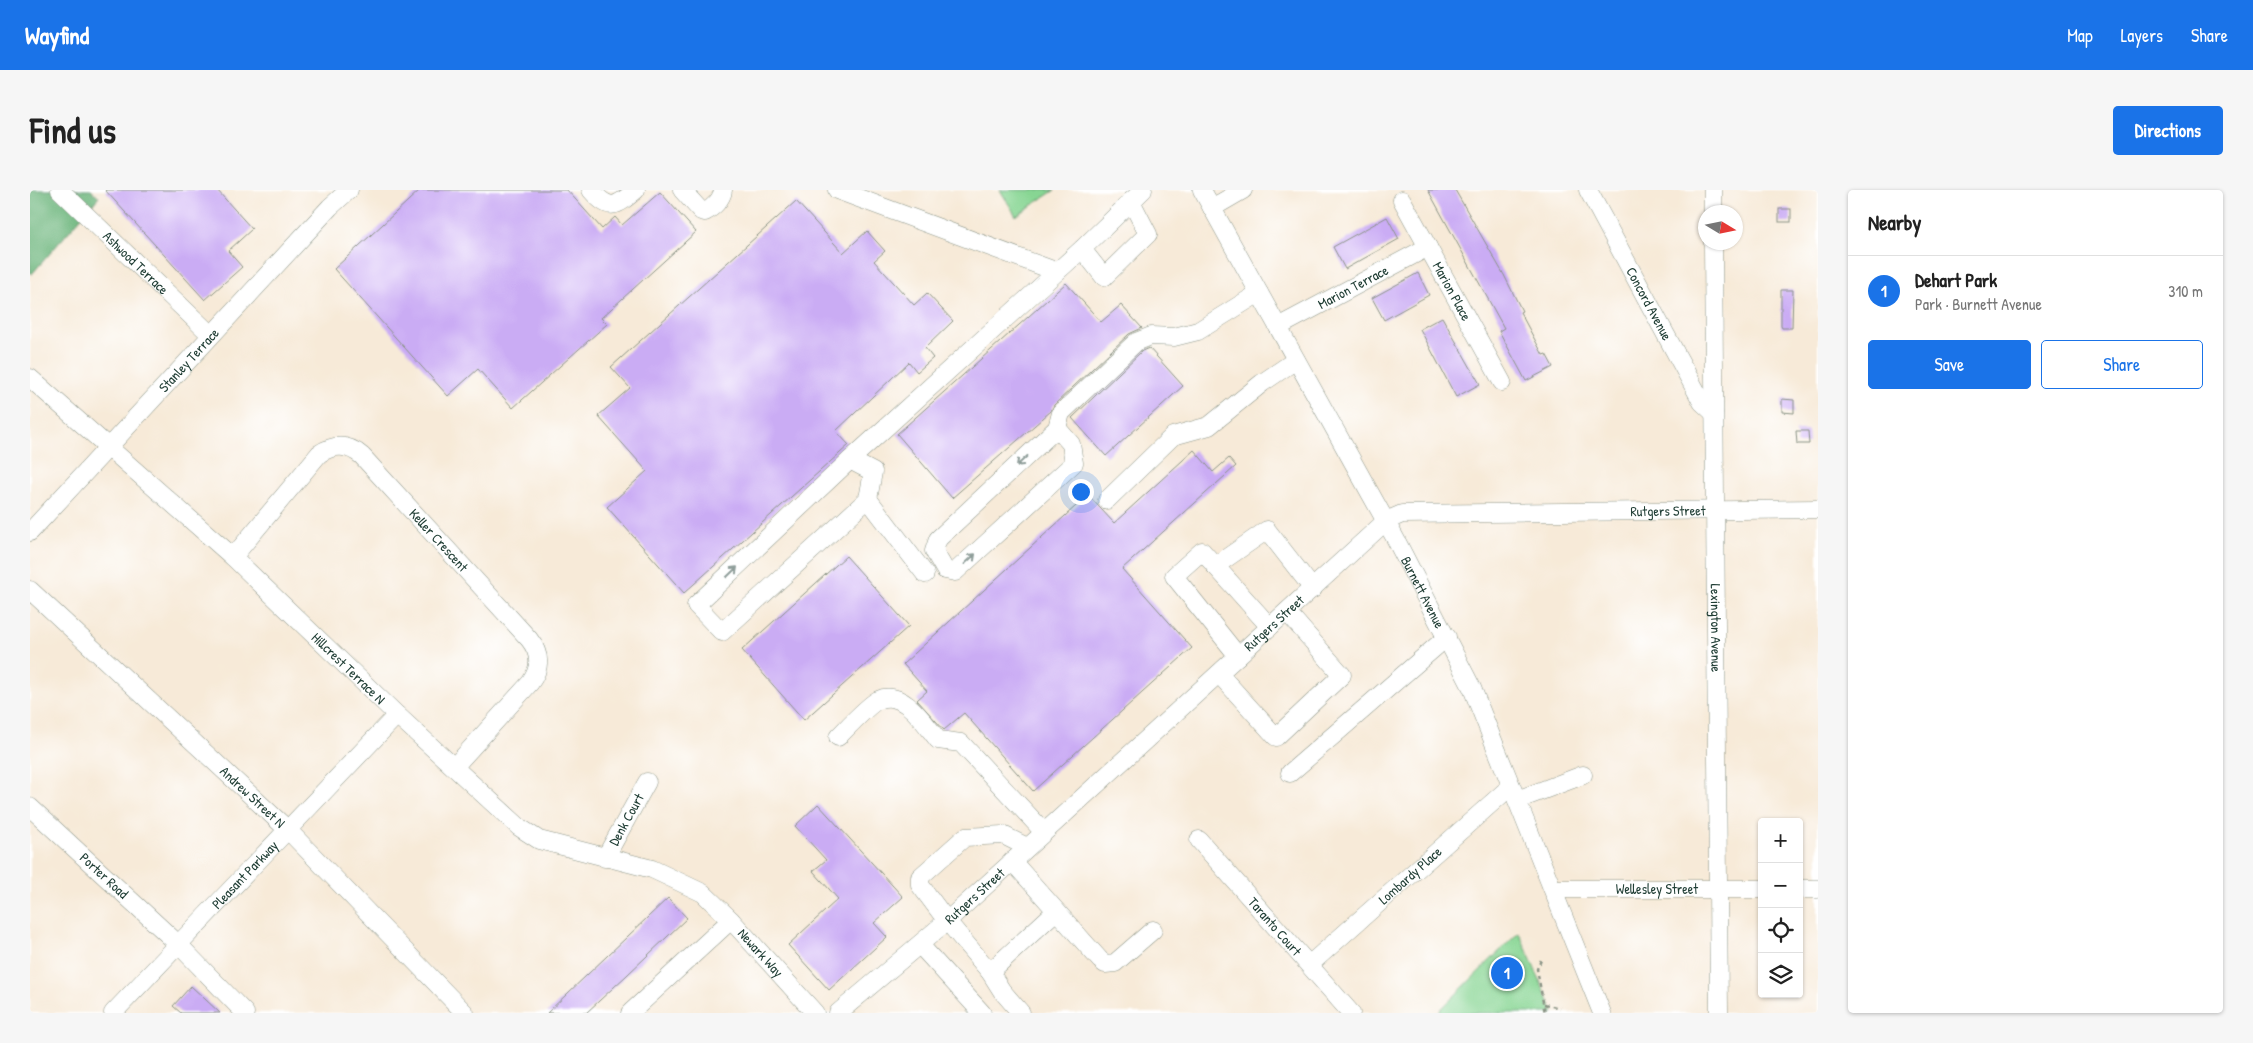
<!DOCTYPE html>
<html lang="en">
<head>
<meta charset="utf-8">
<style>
	:root { --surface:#fff; --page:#f6f6f6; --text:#222; --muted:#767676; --line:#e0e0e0; --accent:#1a73e8 }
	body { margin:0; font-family:"Patrick Hand",sans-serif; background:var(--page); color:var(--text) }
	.controls { position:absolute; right:15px; bottom:15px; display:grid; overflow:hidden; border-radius:5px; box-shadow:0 1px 4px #0004 }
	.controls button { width:45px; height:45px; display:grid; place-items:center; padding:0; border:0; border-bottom:1px solid var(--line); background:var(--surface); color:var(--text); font:25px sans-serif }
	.compass { position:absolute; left:1668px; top:15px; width:45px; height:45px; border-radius:50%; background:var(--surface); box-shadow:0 1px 4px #0004; rotate:100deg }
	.you { position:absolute; left:1050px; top:301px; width:18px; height:18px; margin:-12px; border:4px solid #fff; border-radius:50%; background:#1a73e8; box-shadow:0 0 0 8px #1a73e833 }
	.badge { display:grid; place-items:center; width:32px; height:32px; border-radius:50%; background:var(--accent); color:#fff; font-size:16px; font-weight:700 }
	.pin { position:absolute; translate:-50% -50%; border:2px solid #fff; box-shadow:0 1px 5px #0006 }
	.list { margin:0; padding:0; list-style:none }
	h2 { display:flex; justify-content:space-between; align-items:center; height:65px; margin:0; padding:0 20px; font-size:21px }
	h2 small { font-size:16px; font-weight:400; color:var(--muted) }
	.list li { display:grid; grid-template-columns:32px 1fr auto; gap:15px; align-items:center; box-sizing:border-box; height:70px; padding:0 20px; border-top:1px solid var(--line) }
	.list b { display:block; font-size:19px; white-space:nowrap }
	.list p { margin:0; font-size:16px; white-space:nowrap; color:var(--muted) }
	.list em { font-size:16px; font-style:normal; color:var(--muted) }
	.actions { display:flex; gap:10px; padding:15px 20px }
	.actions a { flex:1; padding:11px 0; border:1px solid var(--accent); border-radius:5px; text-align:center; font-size:18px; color:var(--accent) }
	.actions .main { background:var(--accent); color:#fff }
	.icon { flex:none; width:28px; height:28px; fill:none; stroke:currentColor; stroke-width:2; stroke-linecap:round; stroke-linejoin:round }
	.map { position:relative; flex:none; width:1788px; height:823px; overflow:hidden; border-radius:5px }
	header { display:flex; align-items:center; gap:30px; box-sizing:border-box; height:70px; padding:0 25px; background:var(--accent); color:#fff }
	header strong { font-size:24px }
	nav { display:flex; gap:28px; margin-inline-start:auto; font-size:18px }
	.intro { display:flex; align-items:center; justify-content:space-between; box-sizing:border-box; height:120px; padding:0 30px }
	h1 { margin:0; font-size:35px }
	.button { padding:12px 22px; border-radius:5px; background:var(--accent); color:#fff; font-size:18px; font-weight:700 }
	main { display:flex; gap:30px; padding:0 30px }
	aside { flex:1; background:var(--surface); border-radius:5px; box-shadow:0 1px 4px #0004 }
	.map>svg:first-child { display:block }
	.green { fill:#87d593; stroke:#538964 }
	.forest { fill:#6db67d; stroke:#467a58 }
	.building { fill:#caacf4 }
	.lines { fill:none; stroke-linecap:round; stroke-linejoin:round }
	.minor-casing { stroke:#8b9486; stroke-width:19 }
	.path { stroke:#8b9486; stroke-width:2.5; stroke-dasharray:4 4; stroke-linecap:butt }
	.minor { stroke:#fff; stroke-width:18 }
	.oneway { stroke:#8f9e9a }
	.labels { text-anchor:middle; stroke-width:4; stroke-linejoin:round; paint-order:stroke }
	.street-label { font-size:14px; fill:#1f3d34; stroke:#fff }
</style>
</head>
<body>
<header>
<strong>Wayfind</strong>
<nav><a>Map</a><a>Layers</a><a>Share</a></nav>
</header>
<div class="intro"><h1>Find us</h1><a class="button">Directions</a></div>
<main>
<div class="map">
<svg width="1788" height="823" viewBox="0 0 1788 823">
	<rect width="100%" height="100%" fill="#fff"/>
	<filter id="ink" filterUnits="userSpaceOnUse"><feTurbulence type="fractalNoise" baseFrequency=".02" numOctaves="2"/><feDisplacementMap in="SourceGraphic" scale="10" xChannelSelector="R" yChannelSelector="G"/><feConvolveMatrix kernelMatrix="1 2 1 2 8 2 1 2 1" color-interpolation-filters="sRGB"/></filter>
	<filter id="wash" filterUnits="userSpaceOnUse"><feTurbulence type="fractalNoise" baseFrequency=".0096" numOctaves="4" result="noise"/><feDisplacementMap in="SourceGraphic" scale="20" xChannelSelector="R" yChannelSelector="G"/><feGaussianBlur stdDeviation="1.12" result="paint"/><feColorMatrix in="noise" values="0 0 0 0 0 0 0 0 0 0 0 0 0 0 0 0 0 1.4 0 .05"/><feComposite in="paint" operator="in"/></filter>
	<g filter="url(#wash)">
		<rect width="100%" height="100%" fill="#f7ead8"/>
		<g class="green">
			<path d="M970 0H1025L986 26Z"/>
			<path d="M1489 742 1524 823H1407Z"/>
		</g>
		<path class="forest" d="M0 0H61L69 7 2 84 0 83Z"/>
		<g id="blocks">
			<g class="building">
				<path d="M75 0H187L222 39 198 61 212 77 175 110Z"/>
				<path d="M390 0H537L572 39 585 27 592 35 630 2 666 42 571 128 577 134 483 218 448 179 418 206 304 79Z"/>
				<path d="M1398 0H1425L1474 85 1492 121 1490 122 1513 165 1516 164 1523 177 1496 191 1469 141 1474 138Z"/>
				<path d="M766 11 813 63 837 41 855 61 844 71 884 115 897 103 923 131 895 158 903 168 887 182 879 172 806 241 819 255 654 403 577 317 617 281 568 226 600 198 581 177Z"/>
				<rect x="1749" y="19" width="12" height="13"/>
				<path d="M1357 27 1369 49 1315 79 1303 57Z"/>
				<path d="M1388 83 1399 105 1354 130 1342 108Z"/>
				<path d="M1036 93 1071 132 1091 115 1112 138 1099 144 1024 215 1021 221 922 308 867 244Z"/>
				<path d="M1751 100H1763L1762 138H1752L1751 136Z"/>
				<path d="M1412 127 1450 194 1426 207 1390 139Z"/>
				<path d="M1119 158 1153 196 1076 266 1042 228 1112 161Z"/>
				<path d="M1752 209 1764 210V223L1752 222Z"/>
				<path d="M1766 241H1778L1779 254H1767Z"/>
				<path d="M1164 260 1183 282 1199 268 1206 276 1092 379 1162 458 1003 601 934 523 914 540 887 510 897 501 873 474 1058 305 1084 333Z"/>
				<path d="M816 366 879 436 774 530 712 460Z"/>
				<path d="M788 614 873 707 844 733 857 747 799 800 758 755 808 709 783 681 796 670 765 636Z"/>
				<path d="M638 708 657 728 597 785 556 823H517Z"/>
				<path d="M161 796 190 823H151L143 816Z"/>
			</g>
		</g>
	</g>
	<g filter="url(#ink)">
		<use href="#blocks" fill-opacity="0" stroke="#8b9486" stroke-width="1"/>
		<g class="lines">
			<defs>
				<g id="minor">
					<path id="s1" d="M30 0 181 145"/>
					<path d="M561 0C580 22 586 17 606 0"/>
					<path d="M652 0 671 21 675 22C683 18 692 9 693 0"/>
					<path d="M807 0 1025 81"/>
					<path id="s2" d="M1172 0 1365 348 1442 498 1572 823"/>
					<path id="s3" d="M1558 0 1672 212 1684 223"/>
					<path d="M1683 0V22"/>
					<path id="s4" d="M1372 10 1472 192"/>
					<path d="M1182 18 1213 0"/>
					<path id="s5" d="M1683 52 1689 823"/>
					<path d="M1052 59 1074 87 1118 44 1101 11"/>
					<path id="s6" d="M1248 137 1398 57"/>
					<path id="s7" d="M0 188 203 367 367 525 489 637 509 650 622 679 673 703 701 730 785 823"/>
					<path d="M1027 238 1041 254 1044 273 925 382 915 380 904 361 908 349 1027 238 1031 223 1106 152 1121 146 1144 147 1168 141 1229 103"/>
					<path d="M820 270 843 282 838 309"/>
					<path d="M1077 310 1143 246 1179 236 1232 193 1266 170"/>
					<path id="s8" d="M0 342 300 17 319 0"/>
					<path id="s9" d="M203 367 289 264C304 254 318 254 332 266L499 449C511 464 511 478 500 493L424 577"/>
					<path d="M1185 376 1237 340 1283 399"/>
					<path d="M895 384 838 309 692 442 666 415 820 270 1052 59 1113 0"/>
					<path id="s10" d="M0 400 257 639 435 823"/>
					<path d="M1208 466 1144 386 1172 361 1240 437"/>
					<path d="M1189 484 1246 547 1312 485 1257 422"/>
					<path d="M808 547C817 538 837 516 848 510 873 498 895 534 908 550L931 553 1014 642"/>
					<path d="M1260 583 1417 447"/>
					<path d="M1487 610 1553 585"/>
					<path id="s11" d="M0 617 148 754 215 823"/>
					<path id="s12" d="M1169 650 1321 823"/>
					<path d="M997 657 973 645 935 647 890 687V695L917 731 960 782 1026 721"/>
					<path id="s13" d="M575 668 617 592"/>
					<path d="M982 671 1070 770 1075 774 1085 773 1123 740"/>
					<path id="s14" d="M1523 699H1732"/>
					<path d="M1769 699H1788"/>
					<path d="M890 755 952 823"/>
					<path id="s15" d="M1279 775 1481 596"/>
					<path d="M960 782 972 801 991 823"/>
					<path id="s16" d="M83 823 367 525"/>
					<path d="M600 823 701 730"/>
					<path id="s17" d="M808 823 917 731 1356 331 1372 324 1788 319"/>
				</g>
			</defs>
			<use href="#minor" class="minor-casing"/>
			<g class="path">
				<path d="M1511 770 1507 779 1515 823"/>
				<path d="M1514 814 1530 818"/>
			</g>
			<use href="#minor" class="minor"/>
		</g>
		<defs><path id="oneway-shaft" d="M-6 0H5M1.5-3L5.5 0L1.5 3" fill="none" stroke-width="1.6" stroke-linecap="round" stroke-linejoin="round" transform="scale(1.25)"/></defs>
		<g class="oneway">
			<use href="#oneway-shaft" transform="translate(992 271) rotate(137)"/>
			<use href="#oneway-shaft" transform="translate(940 369) rotate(-43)"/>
			<use href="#oneway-shaft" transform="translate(702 382) rotate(-44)"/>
		</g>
	</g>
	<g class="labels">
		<g class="street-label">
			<text dy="5" stroke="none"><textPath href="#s1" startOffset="105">Ashwood Terrace</textPath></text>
			<text dy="5" stroke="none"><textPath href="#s6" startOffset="85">Marion Terrace</textPath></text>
			<text dy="5" stroke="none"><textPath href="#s4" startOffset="104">Marion Place</textPath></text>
			<text dy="5" stroke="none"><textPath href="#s3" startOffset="129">Concord Avenue</textPath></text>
			<text dy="5" stroke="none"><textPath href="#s8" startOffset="234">Stanley Terrace</textPath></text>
			<text dy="5" stroke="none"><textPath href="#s17" startOffset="1020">Rutgers Street</textPath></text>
			<text dy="5" stroke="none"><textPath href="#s9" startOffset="295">Keller Crescent</textPath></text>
			<text dy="5" stroke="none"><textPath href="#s2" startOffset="459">Burnett Avenue</textPath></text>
			<text dy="5" stroke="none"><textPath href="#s17" startOffset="585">Rutgers Street</textPath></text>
			<text dy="5" stroke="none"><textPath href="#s5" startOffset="386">Lexington Avenue</textPath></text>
			<text dy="5" stroke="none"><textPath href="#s7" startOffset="431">Hillcrest Terrace N</textPath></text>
			<text dy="5" stroke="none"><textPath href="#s10" startOffset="304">Andrew Street N</textPath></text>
			<text dy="5" stroke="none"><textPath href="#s13" startOffset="44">Denk Court</textPath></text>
			<text dy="5" stroke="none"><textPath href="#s16" startOffset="191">Pleasant Parkway</textPath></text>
			<text dy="5" stroke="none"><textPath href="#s11" startOffset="101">Porter Road</textPath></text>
			<text dy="5" stroke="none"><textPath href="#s15" startOffset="135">Lombardy Place</textPath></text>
			<text dy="5" stroke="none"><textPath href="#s14" startOffset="104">Wellesley Street</textPath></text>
			<text dy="5" stroke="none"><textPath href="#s17" startOffset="180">Rutgers Street</textPath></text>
			<text dy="5" stroke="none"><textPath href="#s12" startOffset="115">Taranto Court</textPath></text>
			<text dy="5" stroke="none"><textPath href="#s7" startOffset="944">Newark Way</textPath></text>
		</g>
	</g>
</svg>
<div class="controls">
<button>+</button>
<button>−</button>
<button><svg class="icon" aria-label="locate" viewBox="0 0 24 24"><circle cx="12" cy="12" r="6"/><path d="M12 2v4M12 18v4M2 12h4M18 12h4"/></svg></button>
<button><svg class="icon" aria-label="layers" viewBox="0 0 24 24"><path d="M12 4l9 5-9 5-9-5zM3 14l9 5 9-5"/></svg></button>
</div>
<svg class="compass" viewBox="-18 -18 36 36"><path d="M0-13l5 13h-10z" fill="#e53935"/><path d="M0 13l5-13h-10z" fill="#767676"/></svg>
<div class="you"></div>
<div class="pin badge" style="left:1477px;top:783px">1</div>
</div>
<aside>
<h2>Nearby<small></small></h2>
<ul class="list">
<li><span class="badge">1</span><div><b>Dehart Park</b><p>Park · Burnett Avenue</p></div><em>310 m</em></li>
</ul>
<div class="actions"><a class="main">Save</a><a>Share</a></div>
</aside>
</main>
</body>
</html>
